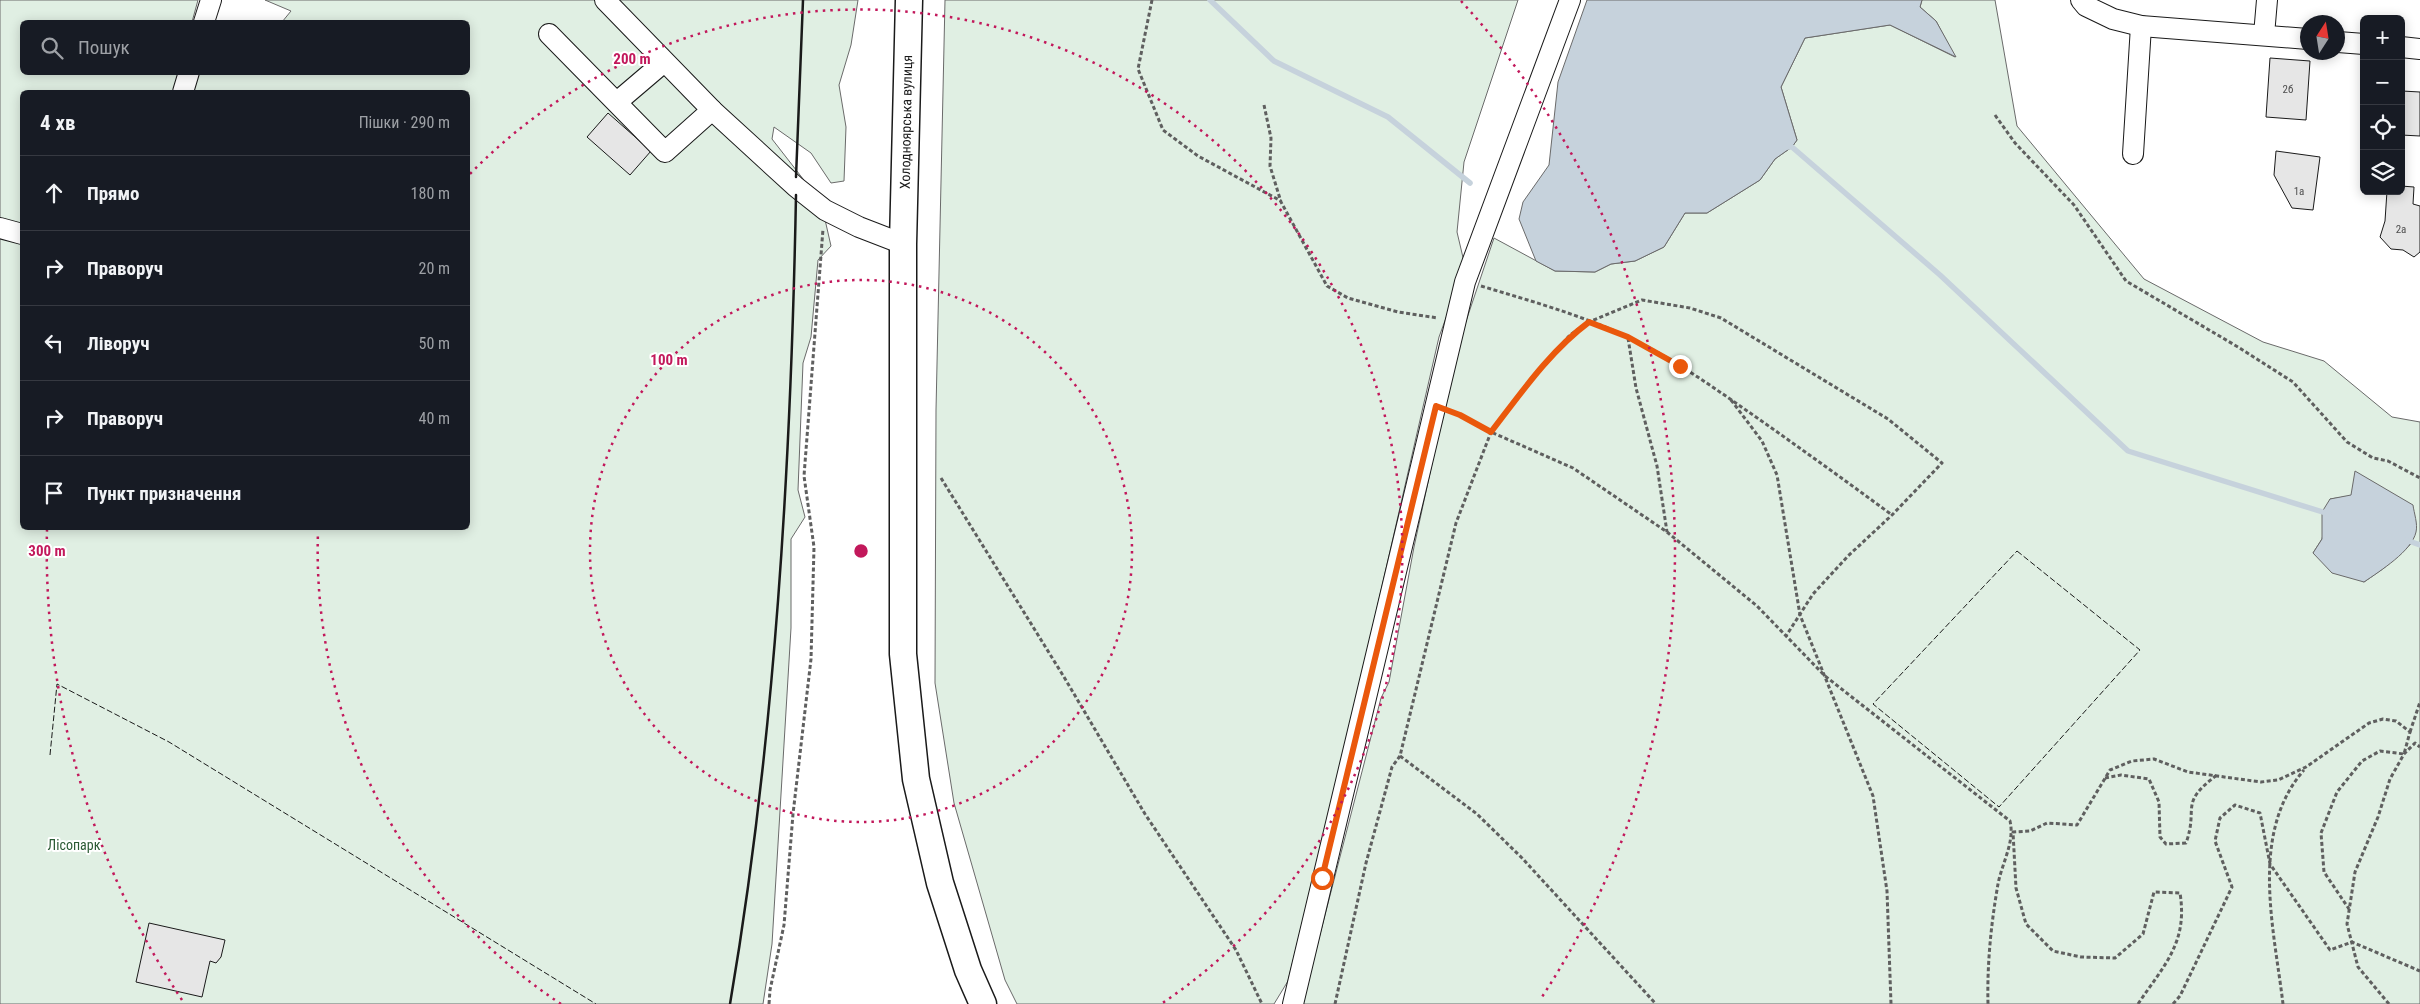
<!DOCTYPE html>
<html lang="uk">
<head>
<meta charset="utf-8">
<style>
	:root { --surface:#171b24; --page:#242831; --text:#f1f3f6; --muted:#9ea1a6; --line:#363941 }
	body { margin:0; font-family:"Roboto Condensed",sans-serif; background:var(--page); color:var(--text) }
	.controls { position:absolute; right:15px; top:15px; display:grid; overflow:hidden; border-radius:8px; box-shadow:0 2px 12px #0003 }
	.controls button { width:45px; height:45px; display:grid; place-items:center; padding:0; border:0; border-bottom:1px solid var(--line); background:var(--surface); color:var(--text); font:25px sans-serif }
	.compass { position:absolute; left:2300px; top:15px; width:45px; height:45px; border-radius:50%; background:var(--surface); box-shadow:0 2px 12px #0003; rotate:12deg }
	.stop { position:absolute; width:15px; height:15px; margin:-11px; border:4px solid #ea580c; border-radius:50%; background:#fff }
	.stop.end { background:#ea580c; border-color:#fff; box-shadow:0 1px 5px #0008 }
	.list { margin:0; padding:0; list-style:none }
	h2 { display:flex; justify-content:space-between; align-items:center; height:65px; margin:0; padding:0 20px; font-size:21px }
	h2 small { font-size:16px; font-weight:400; color:var(--muted) }
	.list li { display:grid; grid-template-columns:32px 1fr auto; gap:15px; align-items:center; box-sizing:border-box; height:75px; padding:0 20px; border-top:1px solid var(--line) }
	.list b { display:block; font-size:19px; white-space:nowrap }
	.list em { font-size:16px; font-style:normal; color:var(--muted) }
	.icon { flex:none; width:28px; height:28px; fill:none; stroke:currentColor; stroke-width:2; stroke-linecap:round; stroke-linejoin:round }
	.map { position:relative; flex:none; width:2420px; height:1004px; overflow:hidden }
	.search { position:absolute; background:var(--surface); box-shadow:0 2px 12px #0003; left:20px; top:20px; width:450px; height:55px; display:flex; align-items:center; gap:12px; box-sizing:border-box; padding:0 18px; border-radius:8px; color:var(--muted); font-size:19px }
	.panel { position:absolute; background:var(--surface); box-shadow:0 2px 12px #0003; left:20px; top:90px; width:450px; height:440px; border-radius:8px }
	.map>svg:first-child { display:block }
	.green { fill:#e0efe3; stroke:#6a6a6a; fill-rule:evenodd }
	.water { fill:#c6d2dc; stroke:#6a6a6a }
	.lines { fill:none; stroke-linecap:round; stroke-linejoin:round }
	.stream { stroke:#c6d2dc; stroke-width:5.5 }
	.building { fill:#e6e6e6; stroke:#1a1a1a }
	.minor-casing { stroke:#1a1a1a; stroke-width:22 }
	.major-casing { stroke:#1a1a1a; stroke-width:29 }
	.path { stroke:#5f5f5f; stroke-width:3; stroke-dasharray:4 2.5; stroke-linecap:butt }
	.minor { stroke:#fff; stroke-width:20 }
	.major { stroke:#fff; stroke-width:26 }
	.fence { stroke:#1a1a1a; stroke-width:1; stroke-dasharray:6 2.5; stroke-linecap:butt }
	.wall { stroke:#1a1a1a; stroke-width:2.5 }
	.route { stroke:#ea580c; stroke-width:6 }
	.ring { fill:none; stroke:#c2185b; stroke-width:2.5; stroke-dasharray:2.5 5 }
	.labels { text-anchor:middle; stroke-width:4; stroke-linejoin:round; paint-order:stroke }
	.number-label { font-size:11px; fill:#4d4d4d }
	.street-label { font-size:14px; fill:#1a1a1a; stroke:#fff }
	.park-label { font-size:14px; fill:#2b5a34; stroke:#fff }
	.centre { fill:#c2185b; stroke:#fff; stroke-width:2.5 }
	.ring-label { font-size:15px; text-anchor:middle; font-weight:bold; fill:#c2185b; stroke:#fff; stroke-width:4; stroke-linejoin:round; paint-order:stroke }
</style>
</head>
<body>
<div class="map">
<svg width="2420" height="1004" viewBox="0 0 2420 1004">
	<rect width="100%" height="100%" fill="#fff"/>
	<g class="green">
		<path d="M0 0H198L192 22H22V72H468V22H282L291 11 265 0H858L851 45 839 85 846 127 844 181 831 183 811 153 774 127 772 139 821 202 831 246 818 260 811 337 803 363 798 490 805 517 791 539V628L772 944 763 1004H0ZM22 92H468V528H22Z"/>
		<path d="M945 0H1518L1464 162 1457 232 1465 266 1439 337 1345 748 1288 981 1274 1004H1017L1005 980 954 803 935 683 936 410Z"/>
		<path d="M1922 0H1995L2017 126 2144 279 2263 342 2324 361 2392 417 2420 422V1004H1302L1381 698 1389 682 1414 547 1457 348 1494 238 1555 271 1595 272 1611 264 1635 261 1664 247 1685 213H1707L1760 180 1775 159 1792 147 1797 140 1781 87 1805 38 1890 25 1955 57 1936 21 1920 7ZM2351 496 2412 543 2384 568 2364 582 2313 553 2322 539 2330 499Z"/>
	</g>
	<g class="water">
		<path d="M1587 0H1922L1920 7 1936 21 1956 57 1890 25 1805 38 1781 87 1797 140 1792 147 1775 159 1760 180 1707 213H1685L1664 247 1635 261 1611 264 1595 272 1555 271 1536 261 1519 219 1523 202 1549 165 1558 82Z"/>
		<path d="M2355 471 2413 505C2414 513 2418 524 2416 532 2412 551 2380 571 2364 582L2332 573 2313 553 2322 539V512L2330 499 2351 495Z"/>
	</g>
	<g class="lines">
		<g class="stream">
			<path d="M1210 0 1274 61 1388 117 1470 183"/>
			<path d="M1785 147H1792L1940 275 2128 451 2329 514"/>
			<path d="M2406 540 2420 545"/>
		</g>
	</g>
	<g class="building">
		<path d="M2270 58 2310 61 2306 120 2266 117Z"/>
		<path d="M2402 91 2420 92V136L2401 135Z"/>
		<path d="M608 113 651 151 630 175 587 137Z"/>
		<path d="M2276 151 2320 157 2313 210 2292 208 2274 175Z"/>
		<path d="M2401 186 2414 187 2413 204 2420 206V252L2414 257 2403 250 2391 249 2380 237 2385 221 2387 191H2401Z"/>
		<path d="M149 923 225 940 221 957 216 963 210 961 202 997 136 982Z"/>
	</g>
	<g class="lines">
		<defs>
			<g id="minor">
				<path d="M605 0 712 110 796 187 825 210 859 227 903 244"/>
				<path d="M2081 0 2086 6 2113 19 2141 26 2308 39"/>
				<path d="M204 22 211 0"/>
				<path d="M549 34 665 152 712 110"/>
				<path d="M2264 35 2267 0"/>
				<path d="M2338 42 2364 44"/>
				<path d="M2401 47 2420 49"/>
				<path d="M183 92 189 72"/>
				<path d="M617 102 664 62"/>
				<path d="M2133 154 2141 26"/>
				<path d="M0 228 22 234"/>
				<path d="M1293 1004 1465 282 1570 0"/>
			</g>
			<path id="major" d="M909 0 903 244V654L916 779 940 883 968 970 983 1004"/>
		</defs>
		<use href="#minor" class="minor-casing"/>
		<use href="#major" class="major-casing"/>
		<g class="path">
			<path d="M1152 0 1138 69 1163 130 1198 156 1281 201"/>
			<path d="M1264 105 1271 138 1270 166 1281 202 1327 286 1348 298 1398 312 1438 318"/>
			<path d="M1995 115 2015 143 2074 205 2126 281 2238 347 2293 382 2347 442 2373 458 2388 461 2420 478"/>
			<path d="M1481 286C1531 301 1581 315 1628 337 1672 358 1713 387 1753 415 1800 448 1846 481 1892 515"/>
			<path d="M1628 338 1636 388 1657 466 1667 532"/>
			<path d="M1731 400 1762 441 1777 475 1800 615 1873 796 1887 891 1891 1004"/>
			<path d="M1452 412 1491 432 1573 468 1667 532 1757 606 1825 676 2010 821C2015 842 2002 863 1998 884 1991 924 1987 964 1988 1004"/>
			<path d="M941 478 1064 677 1145 814 1236 950 1262 1004"/>
			<path d="M2410 732 2420 702"/>
			<path d="M1400 756 1477 814 1522 858 1656 1004"/>
			<path d="M2105 778 2121 775 2149 779 2159 802 2160 837 2166 844 2186 843C2199 807 2178 804 2217 775"/>
			<path d="M769 1004 770 990 784 925 793 814 811 659 814 547 804 476 823 229"/>
			<path d="M1335 1004 1366 863 1392 767 1400 756 1456 523 1491 432 1526 385 1570 335 1589 322 1642 300 1690 308 1721 318 1888 419 1942 463 1892 515 1848 556 1813 594 1786 636"/>
			<path d="M2138 1004C2164 965 2188 943 2180 893L2154 892 2143 934 2115 958 2081 957 2053 951 2026 924 2016 888 2013 832 2030 831 2047 823 2077 825 2110 770 2132 761 2154 759 2188 772 2261 782 2278 780 2306 767 2369 723 2383 719 2396 721 2410 732 2404 754 2380 751 2362 761 2337 792 2321 833 2324 872 2349 909"/>
			<path d="M2173 1004 2180 996 2232 887 2215 841 2220 818 2235 805 2260 813 2270 864 2330 950 2352 942 2420 971"/>
			<path d="M2283 1004C2274 928 2249 833 2304 770"/>
			<path d="M2389 1004 2358 967 2347 924 2355 872 2378 817 2390 779 2404 754 2415 743 2420 747"/>
		</g>
		<use href="#minor" class="minor"/>
		<use href="#major" class="major"/>
		<g class="fence">
			<path d="M2017 551 2140 650 1999 807 1873 704Z"/>
			<path d="M50 755 57 684 169 742 596 1004"/>
		</g>
		<g class="wall">
			<path d="M796 177 803 0"/>
			<path d="M730 1004C775 740 791 463 796 195"/>
		</g>
	</g>
	<g class="lines">
		<path class="route" d="M1322 878 1436 406 1460 415 1491 432C1521 393 1550 351 1589 322L1628 337 1680 366"/>
	</g>
	<g class="ring">
		<circle cx="861" cy="551" r="271"/>
		<path d="M561 1004A543 543 0 0 1 318 532M470 174A543 543 0 1 1 1161 1004"/>
		<path d="M182 1000A814 814 0 0 1 47 530M1461 1A814 814 0 0 1 1540 1000"/>
	</g>
	<g class="labels">
		<g class="number-label">
			<text x="2288" y="93">2б</text>
			<text x="2299" y="195">1а</text>
			<text x="2401" y="233">2а</text>
		</g>
		<g class="street-label">
			<text transform="translate(906 122) rotate(-89)" y="5">Холодноярська вулиця</text>
		</g>
		<g class="park-label">
			<text x="74" y="850">Лісопарк</text>
		</g>
	</g>
	<circle cx="861" cy="551" r="8" class="centre"/>
	<g class="ring-label">
		<text x="632" y="64">200 m</text>
		<text x="669" y="365">100 m</text>
		<text x="47" y="556">300 m</text>
	</g>
</svg>
<div class="controls">
<button>+</button>
<button>−</button>
<button><svg class="icon" aria-label="locate" viewBox="0 0 24 24"><circle cx="12" cy="12" r="6"/><path d="M12 2v4M12 18v4M2 12h4M18 12h4"/></svg></button>
<button><svg class="icon" aria-label="layers" viewBox="0 0 24 24"><path d="M12 4l9 5-9 5-9-5zM3 14l9 5 9-5"/></svg></button>
</div>
<svg class="compass" viewBox="-18 -18 36 36"><path d="M0-13l5 13h-10z" fill="#e53935"/><path d="M0 13l5-13h-10z" fill="#9ea1a6"/></svg>
<div class="stop" style="left:1322px;top:878px"></div>
<div class="stop end" style="left:1680px;top:366px"></div>
<div class="search"><svg class="icon" aria-label="search" viewBox="0 0 24 24"><circle cx="10" cy="10" r="6"/><path d="M15 15l6 6"/></svg>Пошук</div>
<section class="panel">
<h2>4 хв<small>Пішки · 290 m</small></h2>
<ul class="list">
<li><svg class="icon" aria-label="ahead" viewBox="0 0 24 24"><path d="M12 20V5M6 11l6-6 6 6"/></svg><div><b>Прямо</b></div><em>180 m</em></li>
<li><svg class="icon" aria-label="right" viewBox="0 0 24 24"><path d="M7 20v-9h11M14 6l5 5-5 5"/></svg><div><b>Праворуч</b></div><em>20 m</em></li>
<li><svg class="icon" aria-label="left" viewBox="0 0 24 24"><path d="M17 20v-9H6M10 6l-5 5 5 5"/></svg><div><b>Ліворуч</b></div><em>50 m</em></li>
<li><svg class="icon" aria-label="right" viewBox="0 0 24 24"><path d="M7 20v-9h11M14 6l5 5-5 5"/></svg><div><b>Праворуч</b></div><em>40 m</em></li>
<li><svg class="icon" aria-label="arrive" viewBox="0 0 24 24"><path d="M6 21V4h12l-3 4 3 4H6"/></svg><div><b>Пункт призначення</b></div></li>
</ul>
</section>
</div>
</body>
</html>
